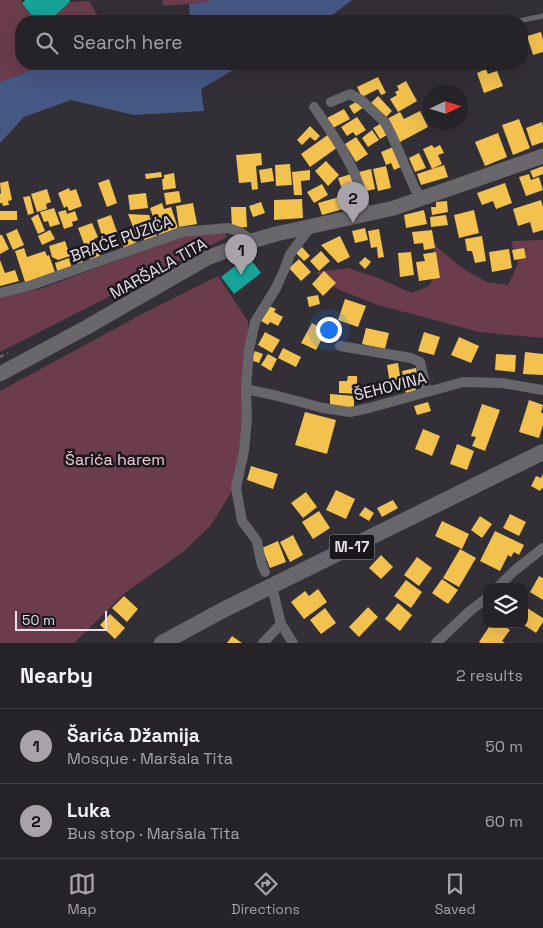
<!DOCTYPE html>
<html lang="en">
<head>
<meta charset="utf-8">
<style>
	:root { --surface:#262328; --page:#2e2b30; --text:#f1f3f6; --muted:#a4a4a8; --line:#424045; --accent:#a8a3ab }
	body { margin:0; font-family:"Space Grotesk",sans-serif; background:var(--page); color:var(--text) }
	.controls { position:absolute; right:15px; bottom:15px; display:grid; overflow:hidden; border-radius:10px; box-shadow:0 5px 20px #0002 }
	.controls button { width:45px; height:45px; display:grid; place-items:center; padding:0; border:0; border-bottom:1px solid var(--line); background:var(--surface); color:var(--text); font:25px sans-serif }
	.compass { position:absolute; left:423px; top:85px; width:45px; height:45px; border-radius:50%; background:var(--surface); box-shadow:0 5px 20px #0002; rotate:86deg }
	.scale { position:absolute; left:15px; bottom:12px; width:92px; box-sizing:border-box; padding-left:5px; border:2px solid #e7e2ea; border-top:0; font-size:14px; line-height:18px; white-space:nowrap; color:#e7e2ea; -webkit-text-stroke:4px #19161c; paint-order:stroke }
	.you { position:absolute; left:328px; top:329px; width:18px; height:18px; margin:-12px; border:4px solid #fff; border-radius:50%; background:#1a73e8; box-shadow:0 0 0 8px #1a73e833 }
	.badge { display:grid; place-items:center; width:32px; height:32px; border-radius:50%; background:var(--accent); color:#111; font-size:16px; font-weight:700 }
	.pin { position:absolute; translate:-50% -41px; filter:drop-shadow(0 1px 2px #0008) }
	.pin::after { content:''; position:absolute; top:26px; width:18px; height:15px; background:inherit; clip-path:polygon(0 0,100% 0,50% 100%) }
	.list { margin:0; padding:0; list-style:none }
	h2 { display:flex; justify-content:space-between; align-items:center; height:65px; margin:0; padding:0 20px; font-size:21px }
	h2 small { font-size:16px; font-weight:400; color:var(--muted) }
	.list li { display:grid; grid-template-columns:32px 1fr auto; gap:15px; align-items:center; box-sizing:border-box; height:75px; padding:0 20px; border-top:1px solid var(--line) }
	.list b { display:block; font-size:19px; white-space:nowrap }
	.list p { margin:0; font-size:16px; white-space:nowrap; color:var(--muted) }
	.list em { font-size:16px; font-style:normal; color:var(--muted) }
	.icon { flex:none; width:28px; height:28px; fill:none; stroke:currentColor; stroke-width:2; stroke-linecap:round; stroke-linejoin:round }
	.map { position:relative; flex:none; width:543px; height:643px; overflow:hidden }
	.search { position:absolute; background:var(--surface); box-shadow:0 5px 20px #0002; left:15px; right:15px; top:15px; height:55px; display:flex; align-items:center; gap:12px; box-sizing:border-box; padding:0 18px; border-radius:20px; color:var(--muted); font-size:19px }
	.sheet { height:215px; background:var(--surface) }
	nav { display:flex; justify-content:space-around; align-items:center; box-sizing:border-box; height:70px; border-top:1px solid var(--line); background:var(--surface); font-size:14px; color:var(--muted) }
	nav a { display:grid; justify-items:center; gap:2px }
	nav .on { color:var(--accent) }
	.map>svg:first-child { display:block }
	.green { fill:#6a3c4c }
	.water { fill:#455783 }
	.homes { fill:#f2c14e }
	.public { fill:#17a398 }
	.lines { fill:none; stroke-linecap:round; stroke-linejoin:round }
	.path { stroke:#6a696c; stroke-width:2.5; stroke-dasharray:4 4; stroke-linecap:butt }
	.lane { stroke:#666569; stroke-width:5 }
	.street { stroke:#666569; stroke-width:10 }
	.secondary { stroke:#69676c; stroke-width:15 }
	.primary { stroke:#68666c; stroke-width:16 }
	.labels { text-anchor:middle; stroke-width:5; stroke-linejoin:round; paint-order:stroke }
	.shield { fill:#19161c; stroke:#a9a5ac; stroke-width:1 }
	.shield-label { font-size:15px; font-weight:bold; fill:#e7e2ea }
	.street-label { font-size:16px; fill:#e7e2ea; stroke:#19161c }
	.park-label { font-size:16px; fill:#f4ced8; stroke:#19161c }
</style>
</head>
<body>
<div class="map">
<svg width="543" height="643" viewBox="0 0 543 643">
	<rect width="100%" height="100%" fill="#332f36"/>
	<g class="green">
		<path d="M0 0H21L22 3 36 21H21V64H48L0 82Z"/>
		<path d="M162 0H214L189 4 163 6Z"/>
		<path d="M89 1 101 21H49L70 2Z"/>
		<path d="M224 231 227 237 0 352V297L40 289 170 241 178 236Z"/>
		<path d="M432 238 438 248 465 270 487 282 508 285 518 264 511 241 543 240V338L479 332 378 305 337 289 316 272 348 268 378 278 412 293 429 286 436 274Z"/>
		<path d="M218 276 248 321V412L234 488 210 526 183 552 126 592 74 643H0V391L142 314Z"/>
	</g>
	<g class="water">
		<path d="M214 0H352L332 15 321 21H190L189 4Z"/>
		<path d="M48 64H243L201 89 204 111 134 115 71 100 24 117 0 143V82Z"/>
	</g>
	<g class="homes">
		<path d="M541 32 543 40V52L533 55 527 36Z"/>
		<path d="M486 69 488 74 497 71 503 86 484 93 477 73Z"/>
		<path d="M378 77 386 93 381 95 378 89 362 97 357 87Z"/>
		<path d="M406 81 417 101 398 112 390 99 397 95 395 92 399 90 397 86Z"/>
		<path d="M378 96 392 111 385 118 371 103Z"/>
		<path d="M359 100 364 107 354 114 349 106Z"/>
		<path d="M344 109 350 119 333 128 327 118Z"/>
		<path d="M420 111 428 127 400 142 387 119 400 112 404 119Z"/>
		<path d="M357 117 366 130 356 136 353 132 347 136 341 127Z"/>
		<path d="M519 119 530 148 513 155 502 125Z"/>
		<path d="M542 122 543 126V142L532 146 526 128Z"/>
		<path d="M380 124 387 135 380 139 373 128Z"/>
		<path d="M310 126 320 136 315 141 310 137 302 145 297 140Z"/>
		<path d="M372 130 379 140 368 147 362 138Z"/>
		<path d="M498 133 507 157 485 166 475 142Z"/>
		<path d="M329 134 338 147 310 167 301 154Z"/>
		<path d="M356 137 368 154 356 162 345 144Z"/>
		<path d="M432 145 434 148 440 145 444 153 438 155 442 164 432 169 423 149Z"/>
		<path d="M393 147 401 167 394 170 391 163 386 165 381 152Z"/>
		<path d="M261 153 262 165 256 166 258 189 252 190 251 182 239 183 236 155Z"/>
		<path d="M419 153 426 168 415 172 409 158Z"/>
		<path d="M326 161 339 175 328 186 315 171Z"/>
		<path d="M290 164 292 185 276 186 275 165Z"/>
		<path d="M444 165 448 177 421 185 417 174Z"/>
		<path d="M386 166 391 188 378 191 373 169Z"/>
		<path d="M543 166V174L533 178 530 171Z"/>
		<path d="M272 168 274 181 261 183 259 170Z"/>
		<path d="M371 169 375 189 363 192 359 172Z"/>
		<path d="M310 170V180L301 181 302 195H294L292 172Z"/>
		<path d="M161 172 162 177 146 179 145 174Z"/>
		<path d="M174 173 176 188 163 190 162 179H164V175Z"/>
		<path d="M351 174 357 190 344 195 338 178Z"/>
		<path d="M529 174 531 180 539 177 543 190 526 196 519 177Z"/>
		<path d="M109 179 117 203 107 207 98 183Z"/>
		<path d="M8 181 12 200 8 201 9 205 3 206 2 203H0V194L1 193 0 183Z"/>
		<path d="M505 183 512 203 496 209 493 201 482 205 477 193Z"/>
		<path d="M322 184 328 195 314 203 307 192Z"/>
		<path d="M69 188 70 191 76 189 82 206 69 211 67 206 64 208 58 193Z"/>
		<path d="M47 189 51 202 46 204 47 209 37 212 31 194Z"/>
		<path d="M179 191 181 202 166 205 164 193Z"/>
		<path d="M146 193 148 208 130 210 128 195Z"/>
		<path d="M30 196 34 213 28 215 23 197Z"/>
		<path d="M339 197 343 209 322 215 318 203Z"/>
		<path d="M302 199 303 218 274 220V200Z"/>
		<path d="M541 200 543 207V230L533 233 530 222 518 226 513 209Z"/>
		<path d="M447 201 448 212 432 215 431 207H436V202Z"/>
		<path d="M261 202 265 213 253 217 249 206Z"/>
		<path d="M162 203 164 209 171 207 178 228 159 235 150 208Z"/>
		<path d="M193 203 197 224 179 227 176 206Z"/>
		<path d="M231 207H246L247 227 232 228Z"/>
		<path d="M54 208 60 224 50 227 48 221 44 222 40 212Z"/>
		<path d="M66 210 67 214 75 211 78 220 72 222 73 226 64 229 58 212Z"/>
		<path d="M424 210 427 224 406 228 404 215Z"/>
		<path d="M474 210 479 233 459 238 454 215Z"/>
		<rect x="0" y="211" width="17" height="9"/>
		<path d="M38 214 45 231 38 234 31 218Z"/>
		<path d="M128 214 149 215 157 237 145 242 142 235 137 237Z"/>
		<path d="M111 215 117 232 102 236 97 220Z"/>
		<path d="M446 215 448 225 431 227 430 217Z"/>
		<path d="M92 223 98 237 94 239 100 256 90 260 78 228Z"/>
		<path d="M365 228 368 240 355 243 352 231Z"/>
		<path d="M17 229 24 245 13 250 6 234Z"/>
		<path d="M379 229 384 257 378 258 377 247 371 248 368 231Z"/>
		<path d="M50 230 55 239 42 245 38 236Z"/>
		<path d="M432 230 435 248 424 250 423 243 414 244 412 232Z"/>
		<path d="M133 232 137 242 124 248 120 237Z"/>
		<path d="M0 235H2L9 249 0 254Z"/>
		<path d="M340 236 350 257 338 263 321 245Z"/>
		<path d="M482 236 486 261 475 263 472 251H467L465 239Z"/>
		<path d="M65 241 70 256 58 260 52 257 49 246Z"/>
		<path d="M302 247 310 256 304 261 296 253Z"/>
		<path d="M24 248 27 257 45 251 47 256 49 255 56 275 26 285 15 251Z"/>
		<path d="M78 248 83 263 78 265 73 250Z"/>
		<path d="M524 248 526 258 514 260 512 250Z"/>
		<path d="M509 249 512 268 492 272 489 252Z"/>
		<path d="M321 251 330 261 319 271 310 261Z"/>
		<path d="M411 252 414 275 400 277 398 253Z"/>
		<path d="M436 252 440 278 419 281 416 262 425 261 423 254Z"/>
		<path d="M365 257 371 262 365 269 359 263Z"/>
		<path d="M69 258 72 269 58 274 55 263Z"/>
		<path d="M299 259 311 272 301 281 289 268Z"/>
		<path d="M0 260 5 273 15 270 19 281 0 286Z"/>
		<path d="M324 271 336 283 323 296 312 284Z"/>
		<path d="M318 295 320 304 309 307 307 297Z"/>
		<path d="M345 299 366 306 358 327 338 320Z"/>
		<path d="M269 306 276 309 274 312 283 317 278 326 270 322 268 325 261 321Z"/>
		<path d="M312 323 326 331 316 350 301 343Z"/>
		<path d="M366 328 389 333 385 349 362 344Z"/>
		<path d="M265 332 280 340 272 353 258 345Z"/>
		<path d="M424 332 440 337 434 355 418 351Z"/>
		<path d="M459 337 479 346 471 363 451 355Z"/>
		<path d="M283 348 301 357 296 367 278 358Z"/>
		<path d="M255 351 263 354 259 363 251 360Z"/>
		<path d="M525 352 543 354V375L523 374Z"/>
		<path d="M268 354 277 359 271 371 261 365Z"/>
		<path d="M496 354 516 355 515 372 495 370Z"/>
		<path d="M398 363 402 388 391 390 387 365Z"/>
		<path d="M416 368 418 381 415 382 416 392 406 394 402 371Z"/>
		<path d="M348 376H357V387H360V394L339 393V381H347Z"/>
		<path d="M330 394 354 396V408L330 406Z"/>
		<path d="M529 400 543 405 541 413H543V425L539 438 519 432Z"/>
		<path d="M428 402 431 411 417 415 414 406Z"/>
		<path d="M482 404 500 410 485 451 472 446 476 437 471 436Z"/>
		<path d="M305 412 336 420 327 454 295 445Z"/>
		<path d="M423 429 440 436 432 456 415 449Z"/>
		<path d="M457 444 474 451 467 470 450 464Z"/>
		<path d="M251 466 278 474 273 489 247 480Z"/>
		<path d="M543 474V489L542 488 540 491 531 486 536 476 541 478Z"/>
		<path d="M336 490 355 499 346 519 326 510Z"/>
		<path d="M306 492 317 507 303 518 291 503Z"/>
		<path d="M393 500 398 508 382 517 377 508Z"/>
		<path d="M365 507 374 513 369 521 359 515Z"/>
		<path d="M319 511 330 528 313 539 302 522Z"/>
		<path d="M510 514 526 522 519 536 503 528Z"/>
		<path d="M480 516 492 524 482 538 471 530Z"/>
		<path d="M442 521 469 534 462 549 435 536Z"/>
		<path d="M495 531 524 545 519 555 514 552 511 557 508 555 500 571 480 561Z"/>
		<path d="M293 535 303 555 290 562 280 542Z"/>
		<path d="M278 541 286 562 270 568 262 548Z"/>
		<path d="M460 549 476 558 459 587 443 578Z"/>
		<path d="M381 555 393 567 381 579 369 568Z"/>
		<path d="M417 557 432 568 419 586 404 575Z"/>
		<path d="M539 576 543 578V600L530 592Z"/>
		<path d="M442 579 458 590 448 604 432 593Z"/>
		<path d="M406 580 422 592 411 608 394 596Z"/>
		<path d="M318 589 327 602 304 619 291 602 305 591 309 596Z"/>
		<path d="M124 596 138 609 127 622 112 608Z"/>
		<path d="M398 603 412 615 400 631 385 619Z"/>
		<path d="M524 606 543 618V622L536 633 524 625Z"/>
		<path d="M368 607 378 617 359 637 349 627Z"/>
		<path d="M325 608 336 623 321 634 310 620Z"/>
		<path d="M110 614 125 628 115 639 100 625Z"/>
		<path d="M491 624H502L510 630 502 641 505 643H481L479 642Z"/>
		<path d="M232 636 242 643H227Z"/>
	</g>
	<g class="public">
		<path d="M25 0H69L70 2 49 21H36L22 3Z"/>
		<path d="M248 256 261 273 234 294 221 277Z"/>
	</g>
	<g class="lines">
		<path class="path" d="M0 357 8 353"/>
		<path class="lane" d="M519 21 543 16"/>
		<g class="street">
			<path d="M331 102 350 94 361 100 385 122 393 138 415 189 422 198"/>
			<path d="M314 107C337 140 361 173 366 214"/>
			<path d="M0 293 32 285 182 232 228 228 240 232 252 241"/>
			<path d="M340 346 411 358 420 362 427 392"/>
			<path d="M246 389 278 396 323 408 350 412 369 408 463 382 502 383 543 390"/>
			<path d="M265 572 261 562 257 541 242 521 236 488 244 451 247 418 246 389 249 350 255 322 276 288 285 268 290 254 310 228"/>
			<path d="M498 587 514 571 543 548"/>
			<path d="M274 595 281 624 293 643"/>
			<path d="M263 643 281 624"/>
			<path d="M436 643 471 610 487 598"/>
		</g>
		<path class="secondary" d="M0 374 87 327 207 258 252 241 276 234 394 208 543 156"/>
		<path class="primary" d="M162 643 223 610 543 452"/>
	</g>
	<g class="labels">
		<rect class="shield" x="329.5" y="534.5" width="45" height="25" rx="4"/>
		<g class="shield-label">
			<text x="352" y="552">M-17</text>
		</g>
		<g class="street-label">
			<text transform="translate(121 238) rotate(-20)" y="6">BRAĆE PUZIĆA</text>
			<text transform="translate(158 268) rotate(-29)" y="6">MARŠALA TITA</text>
			<text transform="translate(390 386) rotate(-14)" y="6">ŠEHOVINA</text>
		</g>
		<g class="park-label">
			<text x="115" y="465">Šarića harem</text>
		</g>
	</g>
</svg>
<div class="controls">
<button><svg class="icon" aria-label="layers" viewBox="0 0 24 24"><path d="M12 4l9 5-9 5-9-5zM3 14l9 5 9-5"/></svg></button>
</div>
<svg class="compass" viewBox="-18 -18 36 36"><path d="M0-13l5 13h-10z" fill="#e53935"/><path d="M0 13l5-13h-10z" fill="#a4a4a8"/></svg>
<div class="scale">50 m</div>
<div class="you"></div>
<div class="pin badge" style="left:241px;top:275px">1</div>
<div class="pin badge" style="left:353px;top:223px">2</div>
<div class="search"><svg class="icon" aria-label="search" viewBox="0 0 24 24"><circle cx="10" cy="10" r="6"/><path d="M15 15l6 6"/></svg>Search here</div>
</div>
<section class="sheet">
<h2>Nearby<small>2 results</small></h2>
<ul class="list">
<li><span class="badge">1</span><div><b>Šarića Džamija</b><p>Mosque · Maršala Tita</p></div><em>50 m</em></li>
<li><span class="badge">2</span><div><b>Luka</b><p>Bus stop · Maršala Tita</p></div><em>60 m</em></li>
</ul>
</section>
<nav>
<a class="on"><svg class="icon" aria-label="map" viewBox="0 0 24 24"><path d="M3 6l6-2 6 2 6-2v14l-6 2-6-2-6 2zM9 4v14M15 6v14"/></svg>Map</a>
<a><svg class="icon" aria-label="directions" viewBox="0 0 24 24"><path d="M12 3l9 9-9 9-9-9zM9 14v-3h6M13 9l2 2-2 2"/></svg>Directions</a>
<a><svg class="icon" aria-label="saved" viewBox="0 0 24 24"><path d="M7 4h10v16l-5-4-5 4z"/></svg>Saved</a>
</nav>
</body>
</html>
